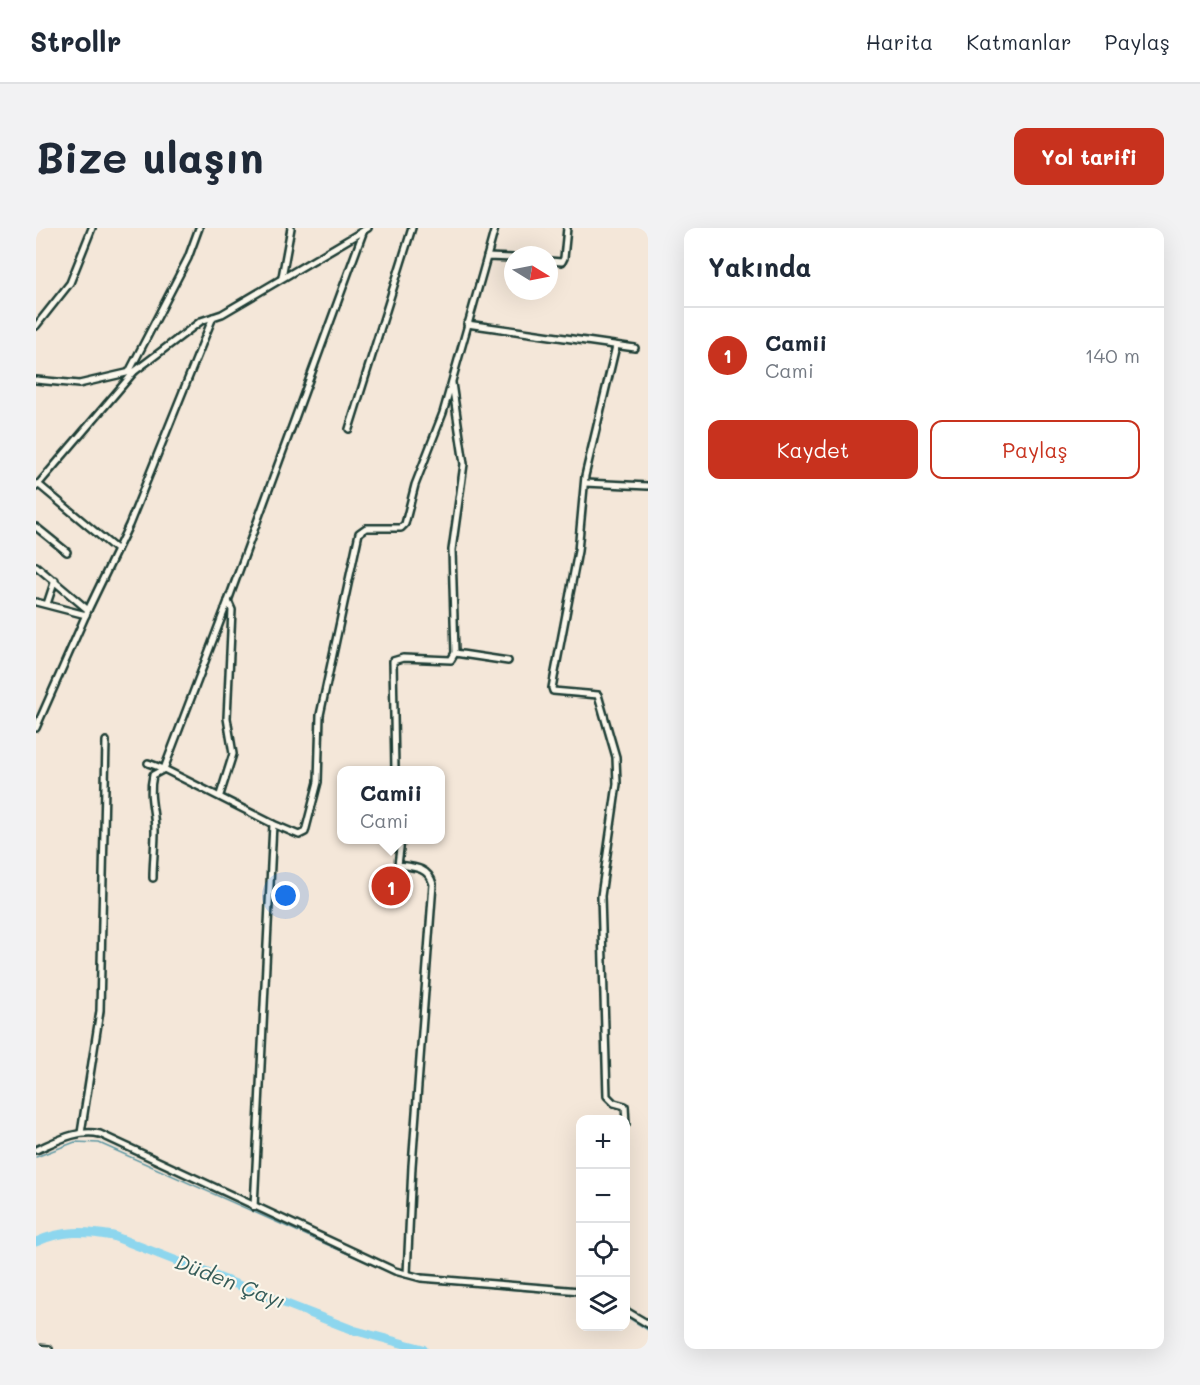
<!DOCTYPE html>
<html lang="tr">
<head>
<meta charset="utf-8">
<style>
	:root { --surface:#fff; --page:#f2f2f3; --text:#1f2937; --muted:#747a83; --line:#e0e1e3; --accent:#c8321e }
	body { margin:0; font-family:Mali,sans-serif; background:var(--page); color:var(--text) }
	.controls { position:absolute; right:18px; bottom:18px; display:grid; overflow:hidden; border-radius:12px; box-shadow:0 6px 24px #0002 }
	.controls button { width:54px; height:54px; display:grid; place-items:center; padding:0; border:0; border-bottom:2px solid var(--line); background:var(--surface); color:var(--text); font:30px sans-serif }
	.compass { position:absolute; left:468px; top:18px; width:54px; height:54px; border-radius:50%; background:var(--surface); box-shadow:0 6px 24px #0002; rotate:100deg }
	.you { position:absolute; left:250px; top:668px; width:21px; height:21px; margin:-15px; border:4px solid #fff; border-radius:50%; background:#1a73e8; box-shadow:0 0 0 9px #1a73e833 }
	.badge { display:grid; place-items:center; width:39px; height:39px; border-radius:50%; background:var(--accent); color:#fff; font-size:20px; font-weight:700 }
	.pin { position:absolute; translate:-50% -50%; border:3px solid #fff; box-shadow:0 2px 6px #0006 }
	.popup { position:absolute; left:301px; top:538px; width:108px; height:78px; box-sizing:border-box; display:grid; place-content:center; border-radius:12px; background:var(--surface); filter:drop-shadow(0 2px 4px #0005); font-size:20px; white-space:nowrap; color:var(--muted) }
	.popup b { font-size:22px; color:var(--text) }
	.popup::after { content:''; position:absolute; left:50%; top:100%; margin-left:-12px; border:12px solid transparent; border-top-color:var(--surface) }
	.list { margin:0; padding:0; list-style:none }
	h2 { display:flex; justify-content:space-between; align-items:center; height:78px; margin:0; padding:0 24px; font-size:26px }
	h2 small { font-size:20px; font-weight:400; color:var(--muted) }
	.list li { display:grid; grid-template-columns:39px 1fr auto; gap:18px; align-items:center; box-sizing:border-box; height:96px; padding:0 24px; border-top:2px solid var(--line) }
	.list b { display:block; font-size:22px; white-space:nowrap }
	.list p { margin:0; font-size:20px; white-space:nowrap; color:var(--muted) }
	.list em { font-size:20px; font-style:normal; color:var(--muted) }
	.actions { display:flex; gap:12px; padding:18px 24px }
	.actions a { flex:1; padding:14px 0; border:2px solid var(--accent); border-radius:12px; text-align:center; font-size:21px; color:var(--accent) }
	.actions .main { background:var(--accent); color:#fff }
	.icon { flex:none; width:33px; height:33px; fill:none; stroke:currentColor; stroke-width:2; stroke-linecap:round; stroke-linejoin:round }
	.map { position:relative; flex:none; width:612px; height:1121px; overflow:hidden; border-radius:12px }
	header { display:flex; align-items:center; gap:36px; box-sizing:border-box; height:84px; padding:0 30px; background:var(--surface); border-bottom:2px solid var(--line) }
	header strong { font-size:28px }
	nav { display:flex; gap:33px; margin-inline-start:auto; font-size:21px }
	.intro { display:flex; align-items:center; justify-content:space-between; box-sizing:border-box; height:144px; padding:0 36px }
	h1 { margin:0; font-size:42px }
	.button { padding:15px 27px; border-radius:12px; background:var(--accent); color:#fff; font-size:21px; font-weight:700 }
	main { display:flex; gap:36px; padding:0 36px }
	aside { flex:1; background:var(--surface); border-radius:12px; box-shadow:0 6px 24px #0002 }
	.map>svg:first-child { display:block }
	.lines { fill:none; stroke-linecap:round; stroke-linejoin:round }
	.stream { stroke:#6199a4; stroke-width:1.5 }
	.river { stroke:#8dd6ee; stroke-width:9 }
	.minor-casing { stroke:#1f3d34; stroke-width:10 }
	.minor { stroke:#fbf7ec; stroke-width:5 }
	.labels { text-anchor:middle; stroke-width:4.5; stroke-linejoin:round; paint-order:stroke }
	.water-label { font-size:21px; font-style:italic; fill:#355c59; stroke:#fbf7ec }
</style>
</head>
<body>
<header>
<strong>Strollr</strong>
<nav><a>Harita</a><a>Katmanlar</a><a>Paylaş</a></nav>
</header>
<div class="intro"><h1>Bize ulaşın</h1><a class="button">Yol tarifi</a></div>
<main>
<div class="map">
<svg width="612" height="1121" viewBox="0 0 612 1121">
	<rect width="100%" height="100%" fill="#f4e7d9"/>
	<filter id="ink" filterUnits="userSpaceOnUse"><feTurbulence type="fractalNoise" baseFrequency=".0167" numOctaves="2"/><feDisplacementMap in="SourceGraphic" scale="12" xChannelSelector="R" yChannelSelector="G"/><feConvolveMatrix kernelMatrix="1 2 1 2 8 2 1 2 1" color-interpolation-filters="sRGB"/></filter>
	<g filter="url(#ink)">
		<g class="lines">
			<g class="stream">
				<path d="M0 929 39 914 63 915 355 1045 388 1054 544 1067"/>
				<path d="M590 1088 612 1102"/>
			</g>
			<path class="river" d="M0 1014C25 1002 50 1003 77 1008L317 1102 387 1121"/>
			<defs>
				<g id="minor">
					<path d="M451 29 459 0"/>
					<path d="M513 33 526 34 528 30 531 0"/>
					<path d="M246 49 255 0"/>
					<path d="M431 96 599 120"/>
					<path d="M0 98 34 55 56 0"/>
					<path d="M580 118 549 248 542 323 516 460 517 463 562 467 580 529 581 556 565 668 571 868 578 875 589 878 590 896"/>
					<path d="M93 144 152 30 163 0"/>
					<path d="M0 152 43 156 99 143 165 93 186 86 332 0"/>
					<path d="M313 201 376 0"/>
					<path d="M549 255 612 258"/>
					<path d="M2 256 81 322"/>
					<path d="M0 259 98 144"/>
					<path d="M0 299 31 324"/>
					<path d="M0 338 52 382 93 297 177 89"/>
					<path d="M192 373 328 2"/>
					<path d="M0 374 50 387"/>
					<path d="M11 376 19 352"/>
					<path d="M419 425 472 433"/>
					<path d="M0 500 52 382"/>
					<path d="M112 535 128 541 117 547C112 569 119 582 119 603 119 618 117 634 117 650"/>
					<path d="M359 542 357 433 367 430 415 432 419 425 416 322 428 236 416 155"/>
					<path d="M184 567 197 526 191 490 196 382 192 373 128 541 237 596"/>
					<path d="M365 612 362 637C378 639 392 639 397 656L376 938 371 1046"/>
					<path d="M45 905 64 783 70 513"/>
					<path d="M0 922C21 913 41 901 64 906L359 1043 385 1050 544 1063"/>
					<path d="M218 979 237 596 263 607 269 604 282 554 284 487 323 305 330 300H365L369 296 379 257 407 185 451 29 477 30"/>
					<path d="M590 1083 612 1096"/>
					<path d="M0 1120 13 1121"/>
				</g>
			</defs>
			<use href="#minor" class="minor-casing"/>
			<use href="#minor" class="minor"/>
		</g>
	</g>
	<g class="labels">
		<g class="water-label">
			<text transform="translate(194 1054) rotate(21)" y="7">Düden Çayı</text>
		</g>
	</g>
</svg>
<div class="controls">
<button>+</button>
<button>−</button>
<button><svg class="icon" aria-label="locate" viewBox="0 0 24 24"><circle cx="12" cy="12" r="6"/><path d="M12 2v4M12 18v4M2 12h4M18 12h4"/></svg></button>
<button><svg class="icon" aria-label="layers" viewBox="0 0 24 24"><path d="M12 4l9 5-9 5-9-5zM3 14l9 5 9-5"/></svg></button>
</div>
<svg class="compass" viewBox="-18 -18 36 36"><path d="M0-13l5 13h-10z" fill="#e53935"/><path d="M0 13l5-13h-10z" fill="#747a83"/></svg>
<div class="you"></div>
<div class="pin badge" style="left:355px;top:658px">1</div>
<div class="popup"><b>Camii</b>Cami</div>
</div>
<aside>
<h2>Yakında<small></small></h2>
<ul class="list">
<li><span class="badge">1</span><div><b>Camii</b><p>Cami</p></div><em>140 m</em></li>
</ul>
<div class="actions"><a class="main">Kaydet</a><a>Paylaş</a></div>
</aside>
</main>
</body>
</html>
